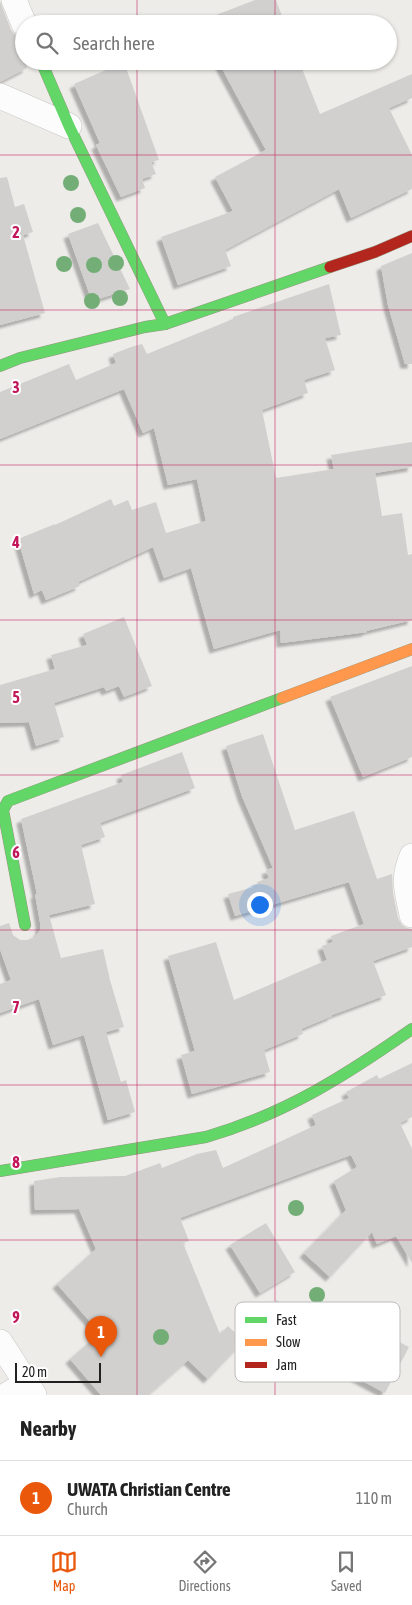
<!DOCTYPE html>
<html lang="en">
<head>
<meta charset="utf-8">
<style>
	:root { --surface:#fff; --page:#f6f6f6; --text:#222; --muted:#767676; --line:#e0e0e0; --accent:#ea580c }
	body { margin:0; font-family:"Asap Condensed",sans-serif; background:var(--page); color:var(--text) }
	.scale { position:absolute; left:15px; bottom:12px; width:86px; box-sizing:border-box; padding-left:5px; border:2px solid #202020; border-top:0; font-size:14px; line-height:18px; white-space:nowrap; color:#202020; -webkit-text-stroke:4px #fff; paint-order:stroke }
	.you { position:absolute; left:259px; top:904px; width:18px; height:18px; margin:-12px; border:4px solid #fff; border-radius:50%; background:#1a73e8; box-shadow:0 0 0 8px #1a73e833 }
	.badge { display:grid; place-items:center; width:32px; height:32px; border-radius:50%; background:var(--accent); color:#fff; font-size:16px; font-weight:700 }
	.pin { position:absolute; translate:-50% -41px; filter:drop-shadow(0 1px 2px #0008) }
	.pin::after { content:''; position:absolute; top:26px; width:18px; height:15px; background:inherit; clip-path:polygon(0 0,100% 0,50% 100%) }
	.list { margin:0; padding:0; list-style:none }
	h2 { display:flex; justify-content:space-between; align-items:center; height:65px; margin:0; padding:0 20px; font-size:21px }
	h2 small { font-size:16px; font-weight:400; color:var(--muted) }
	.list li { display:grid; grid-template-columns:32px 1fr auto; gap:15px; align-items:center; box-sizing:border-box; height:75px; padding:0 20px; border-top:1px solid var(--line) }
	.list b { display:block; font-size:19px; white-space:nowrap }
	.list p { margin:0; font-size:16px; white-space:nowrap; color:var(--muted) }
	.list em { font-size:16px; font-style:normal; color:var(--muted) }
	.icon { flex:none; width:28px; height:28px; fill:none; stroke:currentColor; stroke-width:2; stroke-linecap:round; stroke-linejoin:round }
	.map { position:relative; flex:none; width:412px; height:1395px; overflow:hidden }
	.search { position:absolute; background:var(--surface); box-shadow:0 1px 4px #0004; left:15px; right:15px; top:15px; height:55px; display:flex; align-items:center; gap:12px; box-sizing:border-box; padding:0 18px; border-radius:28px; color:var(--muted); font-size:19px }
	.sheet { height:140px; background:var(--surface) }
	nav { display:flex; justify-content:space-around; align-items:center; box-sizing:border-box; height:70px; border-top:1px solid var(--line); background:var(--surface); font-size:14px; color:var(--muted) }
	nav a { display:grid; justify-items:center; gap:2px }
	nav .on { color:var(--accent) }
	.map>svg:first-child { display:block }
	.building { fill:#d2d0ce; filter:url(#shadow) }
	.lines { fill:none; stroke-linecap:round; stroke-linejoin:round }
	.street-casing { stroke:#c7c6c5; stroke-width:26 }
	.fast-casing { stroke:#959781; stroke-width:12 }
	.slow-casing { stroke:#959781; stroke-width:12 }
	.jam-casing { stroke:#959781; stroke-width:12 }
	.street { stroke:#fcfcfc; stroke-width:25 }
	.fast { stroke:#63d668; stroke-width:11 }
	.slow { stroke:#ff974d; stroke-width:11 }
	.jam { stroke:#b3261e; stroke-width:11 }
	.tree { fill:#74ae77 }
	.grid { fill:none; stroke:#c2185b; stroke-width:1; stroke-opacity:0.55 }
	.key { fill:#fff; stroke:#bcbcbc; stroke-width:1 }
	.key-label { font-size:14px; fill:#202020 }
	.grid-label { font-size:16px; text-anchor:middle; font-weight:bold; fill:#c2185b; stroke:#fff; stroke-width:4; stroke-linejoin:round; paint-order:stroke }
</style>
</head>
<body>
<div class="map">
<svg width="412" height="1395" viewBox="0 0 412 1395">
	<defs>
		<filter id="shadow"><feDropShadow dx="-4.5" dy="4.5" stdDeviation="1" flood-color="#0004"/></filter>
	</defs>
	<rect width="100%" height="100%" fill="#eeece9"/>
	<g class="building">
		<path d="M255 0H276L285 24H198V22Z"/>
		<path d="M0 1 11 30 15 35 22 38 24 42V61H26L27 68 0 82Z"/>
		<path d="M218 61H299L320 114 412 74V98L389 108 412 155V189L351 218 339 189 225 250 231 266 178 285 161 237 233 211 215 177 266 150Z"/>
		<path d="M124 62 159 160 151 162 156 174 142 179 145 188 121 197 96 145 100 143 74 84Z"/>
		<path d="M7 177 15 207 24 204 33 232 23 235 45 313 0 325V178Z"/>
		<path d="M98 223 130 289 92 301 68 234Z"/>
		<path d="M412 253V364H405L388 305 381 266Z"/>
		<path d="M329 284 341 335 325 338 335 370 304 380 308 393 262 410 276 478 334 469 331 455 412 442V467L375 473 382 516 402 513 408 555 412 554V620L366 631 367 632 281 643 280 630 214 649 191 568 164 578 153 547 78 582 80 586 46 600 42 590 34 594 18 539 55 524V525L111 499 114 506 128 500 132 510 156 502 166 533 206 521 197 479 168 485 154 428 143 433 124 389 0 439V392L69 364 76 380 116 363 113 354 131 347 142 344 147 354 233 319V317Z"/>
		<path d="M124 617 152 686 124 697 119 686 106 691 104 687 54 703 64 737 36 746 29 722 0 723V685L55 669 51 655 87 645 83 634Z"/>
		<path d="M412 666V757L363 777 330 697Z"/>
		<path d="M263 734 295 830 354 811 377 879 392 874 393 893 398 918 402 925 407 928 412 929V947L373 961 386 995 332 1015V1016L301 1029 303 1034 264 1050 270 1072 192 1094 181 1055 195 1051 168 956 216 942 234 1000 327 960 322 946 333 942 331 936 364 924 349 882 235 916 228 894 258 886 257 882 269 878 266 870 273 868 242 796 226 746Z"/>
		<path d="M182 752 195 788 100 823 105 837 81 845 95 904 49 915 61 958 103 949 110 980 124 1027 106 1032 121 1082 126 1080 135 1112 108 1120 84 1035 53 1045 39 999 0 1013V984L11 980 0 949V926L9 923 13 935 20 940H27L35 937 40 930V922L35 894H37L21 819 123 782 121 775Z"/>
		<path d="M412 1063V1117L400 1123 412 1149V1263L396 1236 377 1244 372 1232 330 1277 304 1253 346 1210 334 1181 357 1167 351 1155 180 1218 189 1241 183 1243 220 1334 228 1326 244 1341 208 1379 188 1360 148 1395H101L70 1359 100 1333 57 1284 96 1249 79 1209 35 1210 34 1181 60 1177 125 1176 160 1163 162 1168 197 1154 216 1150 223 1168 316 1125 312 1115 349 1098 346 1092 377 1075 379 1079Z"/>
		<path d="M266 1223 295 1272 260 1293 230 1245Z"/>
		<path d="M277 1300 350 1362 369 1326 409 1347 385 1393 257 1324Z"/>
	</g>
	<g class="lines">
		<defs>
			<g id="street">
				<path d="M14 0 24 24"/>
				<path d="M0 96 69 126"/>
				<path d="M412 856C402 880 407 890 412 915"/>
				<path d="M0 1342 34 1395"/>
				<path d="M7 1395 27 1383"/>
			</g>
			<g id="fast">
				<path d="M41 61 69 126 165 324"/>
				<path d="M0 366 20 358 145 327 165 324 330 267"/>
				<path d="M25 925 3 810 8 801 282 698"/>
				<path d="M0 1171 206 1137C285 1114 345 1076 412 1029"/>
			</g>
			<path id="slow" d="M282 698 412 649"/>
			<path id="jam" d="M330 267 375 252 412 236"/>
		</defs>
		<use href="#street" class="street-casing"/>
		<use href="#fast" class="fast-casing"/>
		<use href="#slow" class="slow-casing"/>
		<use href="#jam" class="jam-casing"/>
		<use href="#street" class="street"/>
		<use href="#fast" class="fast"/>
		<use href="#slow" class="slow"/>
		<use href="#jam" class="jam"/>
	</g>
	<g class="tree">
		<circle cx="71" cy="183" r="8"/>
		<circle cx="78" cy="215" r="8"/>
		<circle cx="116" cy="263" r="8"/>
		<circle cx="64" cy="264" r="8"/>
		<circle cx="94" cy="265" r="8"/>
		<circle cx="120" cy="298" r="8"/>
		<circle cx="92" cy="301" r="8"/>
		<circle cx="296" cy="1208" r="8"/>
		<circle cx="317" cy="1295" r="8"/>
		<circle cx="161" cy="1337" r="8"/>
	</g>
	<path class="grid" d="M137 0V24M275 0V24M137 61V1395M275 61V1395M0 155H412M0 310H412M0 465H412M0 620H412M0 775H412M0 930H412M0 1085H412M0 1240H412"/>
	<rect x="235" y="1302" width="165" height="80" rx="8" class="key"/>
	<rect x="245" y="1317" width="22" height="6" fill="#63d668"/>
	<rect x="245" y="1339" width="22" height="7" fill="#ff974d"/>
	<rect x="245" y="1362" width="22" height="6" fill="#b3261e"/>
	<g class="key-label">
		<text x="276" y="1325">Fast</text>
		<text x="276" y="1347">Slow</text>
		<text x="276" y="1370">Jam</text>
	</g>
	<g class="grid-label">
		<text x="16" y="238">2</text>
		<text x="16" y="393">3</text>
		<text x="16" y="548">4</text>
		<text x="16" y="703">5</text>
		<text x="16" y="858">6</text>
		<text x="16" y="1013">7</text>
		<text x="16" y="1168">8</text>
		<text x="16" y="1323">9</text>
	</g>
</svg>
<div class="scale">20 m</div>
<div class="you"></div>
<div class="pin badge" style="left:101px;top:1357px">1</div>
<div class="search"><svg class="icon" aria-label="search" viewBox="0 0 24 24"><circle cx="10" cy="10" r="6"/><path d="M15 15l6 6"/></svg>Search here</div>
</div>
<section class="sheet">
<h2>Nearby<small></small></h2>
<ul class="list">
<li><span class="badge">1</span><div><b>UWATA Christian Centre</b><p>Church</p></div><em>110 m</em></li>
</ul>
</section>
<nav>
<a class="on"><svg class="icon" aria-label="map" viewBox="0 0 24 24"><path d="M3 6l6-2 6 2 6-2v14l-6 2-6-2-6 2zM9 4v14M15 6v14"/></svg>Map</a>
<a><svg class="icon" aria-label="directions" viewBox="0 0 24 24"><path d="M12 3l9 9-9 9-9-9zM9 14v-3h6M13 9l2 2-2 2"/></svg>Directions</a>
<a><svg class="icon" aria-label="saved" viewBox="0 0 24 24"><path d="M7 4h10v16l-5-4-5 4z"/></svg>Saved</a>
</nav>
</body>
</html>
